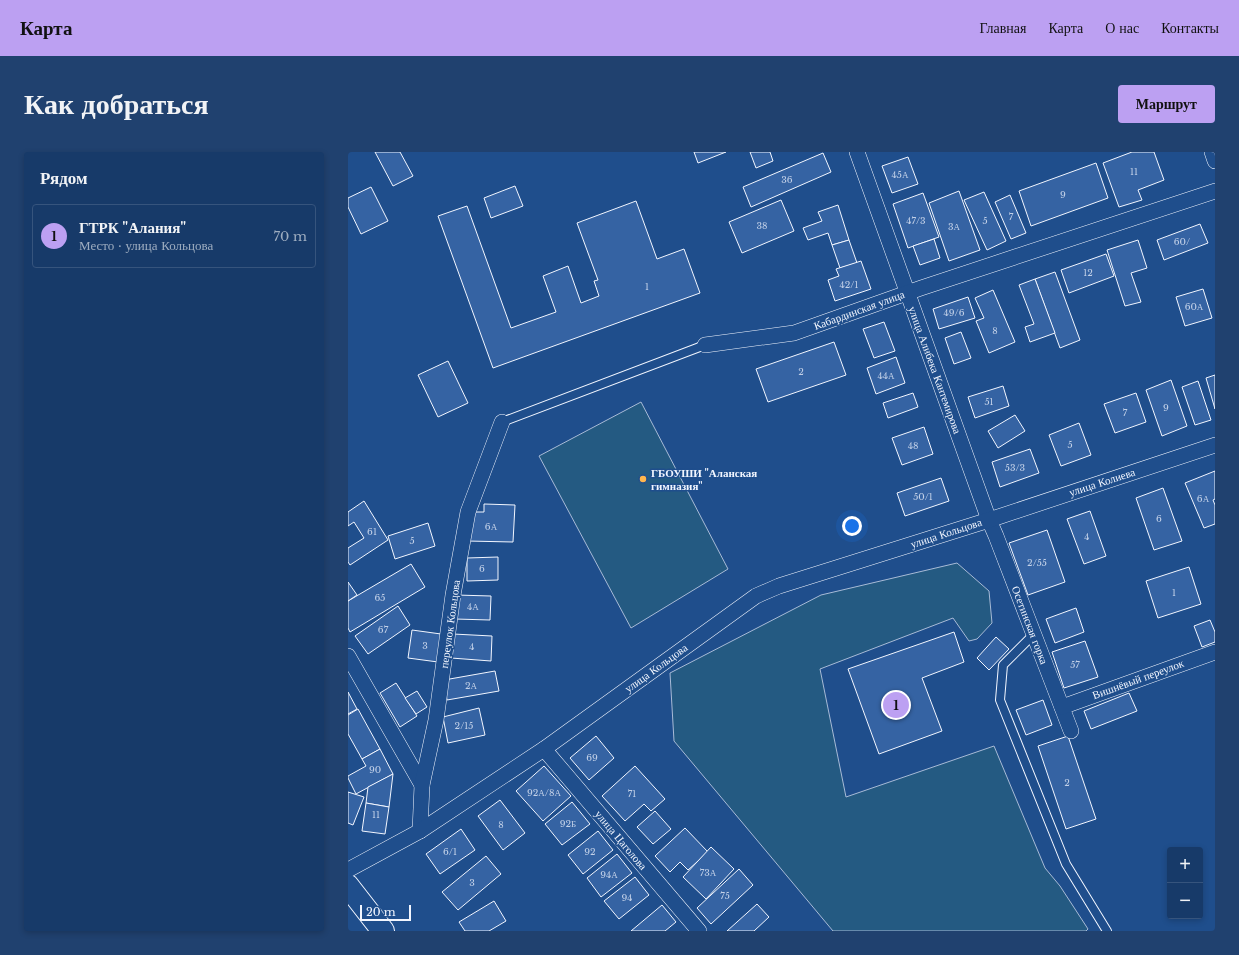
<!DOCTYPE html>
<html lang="ru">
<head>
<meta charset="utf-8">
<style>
	:root { --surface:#173a69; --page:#20416f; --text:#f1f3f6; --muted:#9eadc0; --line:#36547d; --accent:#bca0f2 }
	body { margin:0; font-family:"Libre Baskerville",serif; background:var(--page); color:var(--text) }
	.controls { position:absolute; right:12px; bottom:12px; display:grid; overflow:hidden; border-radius:4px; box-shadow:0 2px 6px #0003 }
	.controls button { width:36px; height:36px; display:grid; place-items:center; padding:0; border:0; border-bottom:1px solid var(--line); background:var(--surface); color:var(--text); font:20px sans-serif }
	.scale { position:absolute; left:12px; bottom:10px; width:51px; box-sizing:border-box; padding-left:4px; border:2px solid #f2f6ff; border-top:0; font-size:11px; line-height:14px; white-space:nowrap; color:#f2f6ff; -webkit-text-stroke:3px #1f4e8c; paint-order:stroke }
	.you { position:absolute; left:504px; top:374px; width:14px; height:14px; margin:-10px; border:3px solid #fff; border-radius:50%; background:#1a73e8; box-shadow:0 0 0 6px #1a73e833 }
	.badge { display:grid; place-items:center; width:26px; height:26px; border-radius:50%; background:var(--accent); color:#111; font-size:13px; font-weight:700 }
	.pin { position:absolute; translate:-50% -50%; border:2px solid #fff; box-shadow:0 1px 4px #0006 }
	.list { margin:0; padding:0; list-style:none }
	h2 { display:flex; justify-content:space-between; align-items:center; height:52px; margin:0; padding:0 16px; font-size:17px }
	h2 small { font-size:13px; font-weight:400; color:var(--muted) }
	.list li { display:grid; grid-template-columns:26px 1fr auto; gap:12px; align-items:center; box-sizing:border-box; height:64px; margin:0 8px 8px; padding:0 8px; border:1px solid var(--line); border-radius:4px }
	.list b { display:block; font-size:15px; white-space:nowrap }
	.list p { margin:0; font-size:13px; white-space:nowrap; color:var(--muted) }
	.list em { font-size:13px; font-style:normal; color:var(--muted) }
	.map { position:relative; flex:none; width:867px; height:779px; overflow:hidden; border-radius:4px }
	header { display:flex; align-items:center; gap:24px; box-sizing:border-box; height:56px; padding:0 20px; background:var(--accent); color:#111 }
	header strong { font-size:19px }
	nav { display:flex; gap:22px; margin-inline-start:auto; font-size:14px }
	.intro { display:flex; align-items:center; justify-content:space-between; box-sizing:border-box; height:96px; padding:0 24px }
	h1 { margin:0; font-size:28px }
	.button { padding:10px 18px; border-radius:4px; background:var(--accent); color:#111; font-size:14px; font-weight:700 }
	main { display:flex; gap:24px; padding:0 24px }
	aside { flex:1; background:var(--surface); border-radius:4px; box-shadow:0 2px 6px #0003 }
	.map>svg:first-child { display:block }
	.green { fill:#245a82; stroke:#a8bbd7 }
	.building { fill:#3563a3; stroke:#f2f6ff }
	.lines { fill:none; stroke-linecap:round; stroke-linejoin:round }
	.lane-casing { stroke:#f2f6ff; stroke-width:10 }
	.street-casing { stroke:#f2f6ff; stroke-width:16 }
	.secondary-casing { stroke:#f2f6ff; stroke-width:24 }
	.lane { stroke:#1f4e8c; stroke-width:8 }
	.street { stroke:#1f4e8c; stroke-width:15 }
	.secondary { stroke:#1f4e8c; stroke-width:22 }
	.poi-dot { fill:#ffb74d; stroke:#1f4e8c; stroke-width:1.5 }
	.labels { text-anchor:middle; stroke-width:3; stroke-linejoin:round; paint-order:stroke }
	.number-label { font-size:9px; fill:#c3d1e8 }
	.street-label { font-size:11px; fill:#f2f6ff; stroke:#1f4e8c }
	.poi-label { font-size:11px; font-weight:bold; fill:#f2f6ff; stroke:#1f4e8c; text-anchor:start }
</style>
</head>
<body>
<header>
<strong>Карта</strong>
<nav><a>Главная</a><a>Карта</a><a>О нас</a><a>Контакты</a></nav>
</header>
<div class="intro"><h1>Как добраться</h1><a class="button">Маршрут</a></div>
<main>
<aside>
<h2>Рядом<small></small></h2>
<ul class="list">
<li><span class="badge">1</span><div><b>ГТРК &quot;Алания&quot;</b><p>Место · улица Кольцова</p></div><em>70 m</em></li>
</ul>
</aside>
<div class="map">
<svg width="867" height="779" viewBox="0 0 867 779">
	<rect width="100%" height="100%" fill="#1f4e8c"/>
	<g class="green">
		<path d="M293 250 380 417 283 476 191 304Z"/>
		<path d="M609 411 641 439 644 471 629 487 621 489 605 466 472 517 498 645 646 594 697 716 712 734 740 777 738 779H485L326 589 322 521 473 443Z"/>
	</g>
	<g class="building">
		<path d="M27 0H52L65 24 45 34Z"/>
		<path d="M346 0H378L350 11Z"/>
		<path d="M402 0H422L425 9 408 16Z"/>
		<path d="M784 0H806L816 28 790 38 794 48 771 55 755 11Z"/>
		<path d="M475 1 483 20 403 55 395 35Z"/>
		<path d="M560 5 570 32 544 41 534 14Z"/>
		<path d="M748 11 760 46 683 74 671 39Z"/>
		<path d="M167 34 175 54 143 66 136 46Z"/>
		<path d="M23 35 40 69 13 82 0 55V46Z"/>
		<path d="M611 39 632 98 601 109 581 51Z"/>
		<path d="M636 40 658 89 639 98 616 48Z"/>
		<path d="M575 41 591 85 560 96 545 52Z"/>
		<path d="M662 43 678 81 663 87 647 50Z"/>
		<path d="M433 48 446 79 394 101 381 70Z"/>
		<path d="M288 49 309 107 336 97 352 141 145 216 90 64 119 54 163 176 208 160 195 124 220 114 233 151 251 144 246 129 250 128 229 71Z"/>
		<path d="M490 53 501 88 484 93 480 81 460 88 455 76 474 69 470 60Z"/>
		<path d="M852 72 860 91 816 108 809 88Z"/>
		<path d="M586 87 592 106 572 113 565 94Z"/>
		<path d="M501 88 509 111 492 116 484 93Z"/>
		<path d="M790 88 799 116 783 121 793 150 777 154 759 98Z"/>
		<path d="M758 102 766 124 721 141 713 118Z"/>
		<path d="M513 109 523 137 487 149 480 128 491 124 488 117Z"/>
		<path d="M707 120 732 188 712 196 687 127Z"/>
		<path d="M687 127 707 181 682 190 677 175 686 172 671 133Z"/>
		<path d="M855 137 864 166 837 174 828 145Z"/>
		<path d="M645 138 667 190 641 201 628 169 636 166 627 146Z"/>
		<path d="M620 145 627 166 591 177 585 157Z"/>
		<path d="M536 170 547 199 526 206 515 177Z"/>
		<path d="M613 180 623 206 606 212 597 186Z"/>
		<path d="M486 190 498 223 420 250 408 217Z"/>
		<path d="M548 205 557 231 528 242 519 216Z"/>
		<path d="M100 209 120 251 90 265 70 223Z"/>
		<path d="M867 223V257L858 226Z"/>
		<path d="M823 228 839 274 814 284 798 238Z"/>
		<path d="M850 229 863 268 847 273 834 235Z"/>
		<path d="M655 234 661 254 627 266 620 245Z"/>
		<path d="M565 241 570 255 540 266 535 251Z"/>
		<path d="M788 241 798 270 767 281 756 252Z"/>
		<path d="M667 263 677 279 650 296 640 279Z"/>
		<path d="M731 271 743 303 713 314 701 283Z"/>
		<path d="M576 275 585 302 554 313 544 286Z"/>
		<path d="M682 297 691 321 652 335 644 310Z"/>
		<path d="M867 319V347L865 348 867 353V372L856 376 837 331Z"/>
		<path d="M593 326 601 349 557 364 549 341Z"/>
		<path d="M815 336 834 389 806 398 788 346Z"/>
		<path d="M16 349 40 388 2 413 0 410V396L16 386 6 370 0 374V360Z"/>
		<path d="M136 352 167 353 165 390 119 389 120 360H136Z"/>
		<path d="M742 359 758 404 736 412 719 367Z"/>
		<path d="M80 371 87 394 47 407 40 384Z"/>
		<path d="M699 378 717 430 680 443 661 391Z"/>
		<path d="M150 405V428L119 429V406Z"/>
		<path d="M63 412 77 435 2 480 0 476V449Z"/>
		<path d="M841 415 853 452 810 466 798 429Z"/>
		<path d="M0 430 9 443 0 449Z"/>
		<path d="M108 443 143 444 142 468 107 467Z"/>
		<path d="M50 454 62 473 20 502 7 484Z"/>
		<path d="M728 456 736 480 707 491 698 467Z"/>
		<path d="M862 468 867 480V490L854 495 846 474Z"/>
		<path d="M64 478 93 482 90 510 60 506Z"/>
		<path d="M606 480 616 510 574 526 594 579 531 602 500 517Z"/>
		<path d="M105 482 144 484 143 509 103 506Z"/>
		<path d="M648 485 661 497 641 518 629 506Z"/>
		<path d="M737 489 750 525 716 536 704 500Z"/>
		<path d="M147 519 151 539 99 548 96 528Z"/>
		<path d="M48 531 69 564 52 575 32 541Z"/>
		<path d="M69 539 79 555 68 562 57 546Z"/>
		<path d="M0 540 9 557 0 562Z"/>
		<path d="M781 541 789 559 743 577 736 559Z"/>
		<path d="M695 548 704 573 678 583 668 558Z"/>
		<path d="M131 556 137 583 100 591 95 565Z"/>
		<path d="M10 557 32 597 14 607 0 582V563Z"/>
		<path d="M248 584 266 606 241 628 222 606Z"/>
		<path d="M720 584 748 667 718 677 690 594Z"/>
		<path d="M32 597 45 622 8 642 0 626V624L18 614 14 607Z"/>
		<path d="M196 614 223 644 195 669 168 639Z"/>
		<path d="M287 614 317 647 303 659 296 652 277 669 254 644Z"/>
		<path d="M45 622 41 655 18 651 20 635Z"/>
		<path d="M0 640 16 645 5 673 0 671Z"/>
		<path d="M152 648 177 681 155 698 130 664Z"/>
		<path d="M224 650 242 672 214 693 197 672Z"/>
		<path d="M18 651 41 655 37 682 14 679Z"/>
		<path d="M307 659 323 677 305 692 289 675Z"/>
		<path d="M337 676 360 700 340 718 332 710 322 720 307 704Z"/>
		<path d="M113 677 127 698 92 722 78 702Z"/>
		<path d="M250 679 265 698 235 722 220 703Z"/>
		<path d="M363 695 386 717 358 747 335 725Z"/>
		<path d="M269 702 284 721 253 745 239 726Z"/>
		<path d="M138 704 153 722 110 758 94 740Z"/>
		<path d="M391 717 405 733 363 772 349 756Z"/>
		<path d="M287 725 301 743 271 767 256 749Z"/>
		<path d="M146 749 158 769 141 779H117L111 770Z"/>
		<path d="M409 752 421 765 406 779H379Z"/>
		<path d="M314 753 328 770 317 779H283Z"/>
	</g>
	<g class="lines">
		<defs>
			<g id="lane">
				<path d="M154 270 357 193"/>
				<path d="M686 482 655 513 652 548 718 712 759 779"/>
			</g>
			<g id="street">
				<path d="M509 0 641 368 648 384 723 579"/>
				<path d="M864 0 867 9"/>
				<path d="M357 193 446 181 573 136 867 39"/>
				<path d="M0 504 74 633"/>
				<path d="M714 555 867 500"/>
				<path d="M196 597 351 779"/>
				<path d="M72 679 74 633 88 568 105 443 120 360 154 270"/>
				<path d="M0 718 72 679 196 597 408 444 431 434 641 368 867 293"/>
			</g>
			<path id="secondary" d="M0 734 35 779"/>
		</defs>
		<use href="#lane" class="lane-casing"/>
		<use href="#street" class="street-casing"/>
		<use href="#secondary" class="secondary-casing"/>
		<use href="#lane" class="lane"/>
		<use href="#street" class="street"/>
		<use href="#secondary" class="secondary"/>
	</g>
	<circle class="poi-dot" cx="295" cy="327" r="4"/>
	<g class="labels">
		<g class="number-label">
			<text x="786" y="23">11</text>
			<text x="552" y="26">45А</text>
			<text x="439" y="31">36</text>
			<text x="715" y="46">9</text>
			<text x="663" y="68">7</text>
			<text x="568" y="72">47/3</text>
			<text x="637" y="72">5</text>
			<text x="414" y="77">38</text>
			<text x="606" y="78">3А</text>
			<text x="834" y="93">60/</text>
			<text x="740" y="124">12</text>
			<text x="501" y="136">42/1</text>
			<text x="299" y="138">1</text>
			<text x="846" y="158">60А</text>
			<text x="606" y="164">49/6</text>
			<text x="647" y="182">8</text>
			<text x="453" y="223">2</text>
			<text x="538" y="227">44А</text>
			<text x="641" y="253">51</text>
			<text x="818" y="259">9</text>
			<text x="777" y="264">7</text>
			<text x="722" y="296">5</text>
			<text x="565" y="297">48</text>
			<text x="667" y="319">53/3</text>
			<text x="575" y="348">50/1</text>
			<text x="855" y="350">6А</text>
			<text x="811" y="370">6</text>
			<text x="143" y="378">6А</text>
			<text x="24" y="383">61</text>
			<text x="739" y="388">4</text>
			<text x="64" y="392">5</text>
			<text x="689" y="414">2/55</text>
			<text x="134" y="420">6</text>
			<text x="826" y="444">1</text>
			<text x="32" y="449">65</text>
			<text x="125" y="458">4А</text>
			<text x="35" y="481">67</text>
			<text x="77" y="497">3</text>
			<text x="124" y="498">4</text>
			<text x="727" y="516">57</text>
			<text x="123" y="537">2А</text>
			<text x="116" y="577">2/15</text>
			<text x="244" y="609">69</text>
			<text x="27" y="621">90</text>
			<text x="719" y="634">2</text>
			<text x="196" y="644">92А/8А</text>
			<text x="284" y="645">71</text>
			<text x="28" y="666">11</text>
			<text x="220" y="675">92Б</text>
			<text x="153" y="676">8</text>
			<text x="102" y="703">6/1</text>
			<text x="242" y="703">92</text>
			<text x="360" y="724">73А</text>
			<text x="261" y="726">94А</text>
			<text x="124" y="734">3</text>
			<text x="377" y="747">75</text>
			<text x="279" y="749">94</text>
		</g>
		<g class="street-label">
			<text transform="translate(511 158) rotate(-20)" y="4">Кабардинская улица</text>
			<text transform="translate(587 218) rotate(70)" y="4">улица Алибека Кантемирова</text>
			<text transform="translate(754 330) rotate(-18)" y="4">улица Колиева</text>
			<text transform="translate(598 381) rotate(-18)" y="4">улица Кольцова</text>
			<text transform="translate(102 472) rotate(-82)" y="4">переулок Кольцова</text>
			<text transform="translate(682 473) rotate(69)" y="4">Осетинская горка</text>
			<text transform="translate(308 516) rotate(-36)" y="4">улица Кольцова</text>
			<text transform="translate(790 527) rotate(-20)" y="4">Вишнёвый переулок</text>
			<text transform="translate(273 688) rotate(50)" y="4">улица Цаголова</text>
		</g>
		<g class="poi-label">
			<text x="303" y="325">ГБОУШИ "Аланская<tspan x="303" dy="13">гимназия"</tspan></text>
		</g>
	</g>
</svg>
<div class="controls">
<button>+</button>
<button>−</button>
</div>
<div class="scale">20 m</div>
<div class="you"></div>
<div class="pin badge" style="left:548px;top:553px">1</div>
</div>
</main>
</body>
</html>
